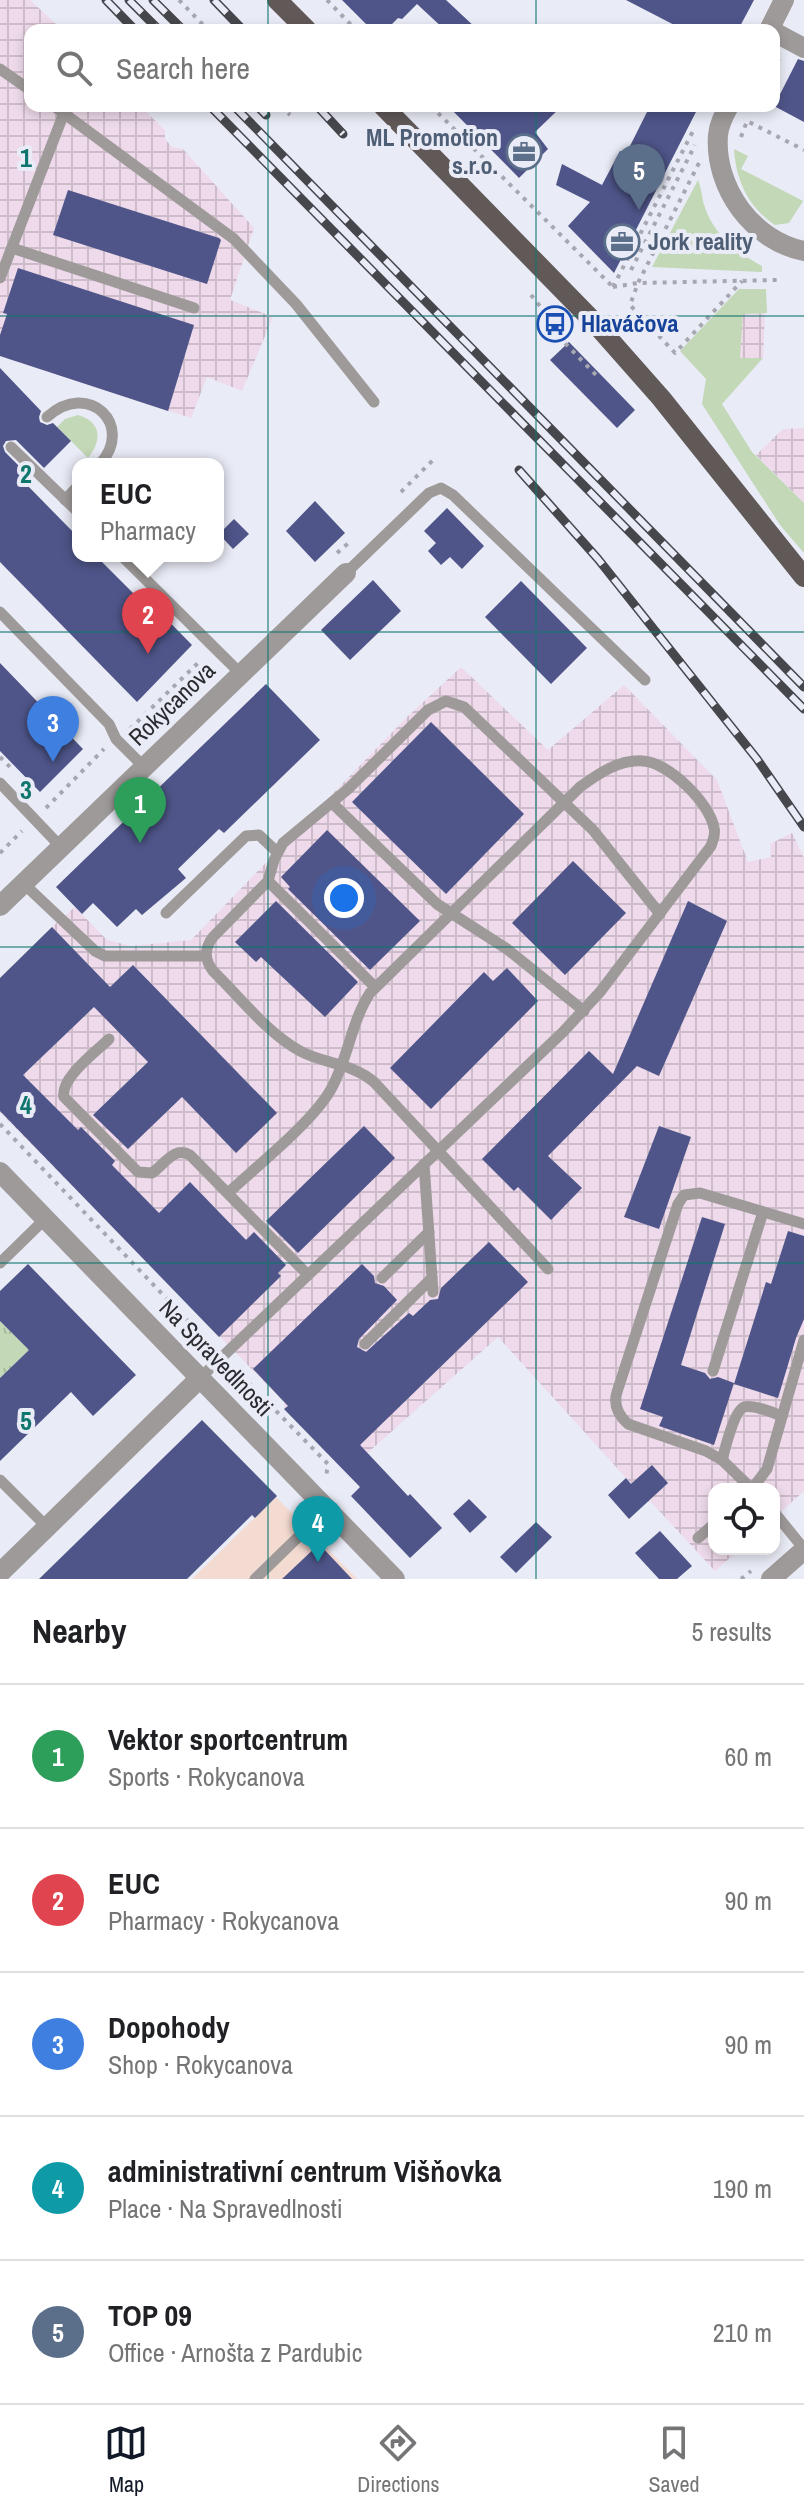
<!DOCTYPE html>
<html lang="en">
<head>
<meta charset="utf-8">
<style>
	:root { --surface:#fff; --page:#f6f6f6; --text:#202124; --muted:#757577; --line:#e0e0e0; --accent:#111827 }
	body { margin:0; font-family:"Archivo Narrow",sans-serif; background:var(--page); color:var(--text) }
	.controls { position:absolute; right:24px; bottom:24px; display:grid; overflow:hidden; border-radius:16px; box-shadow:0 4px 12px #0003 }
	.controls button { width:72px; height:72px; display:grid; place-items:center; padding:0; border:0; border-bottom:2px solid var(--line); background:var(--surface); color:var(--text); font:40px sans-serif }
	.you { position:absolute; left:344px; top:898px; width:28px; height:28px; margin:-20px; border:6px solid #fff; border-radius:50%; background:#1a73e8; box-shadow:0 0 0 12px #1a73e833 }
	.badge { display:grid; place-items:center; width:52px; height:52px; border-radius:50%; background:var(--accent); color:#fff; font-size:26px; font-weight:700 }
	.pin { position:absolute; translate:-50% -66px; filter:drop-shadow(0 2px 4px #0008) }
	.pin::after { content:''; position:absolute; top:42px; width:28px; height:24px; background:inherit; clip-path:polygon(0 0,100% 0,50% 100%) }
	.popup { position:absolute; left:72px; top:458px; width:152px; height:104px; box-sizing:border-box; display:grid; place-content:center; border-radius:16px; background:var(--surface); filter:drop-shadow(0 2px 6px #0005); font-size:26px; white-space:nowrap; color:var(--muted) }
	.popup b { font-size:30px; color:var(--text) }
	.popup::after { content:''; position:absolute; left:50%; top:100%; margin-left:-16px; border:16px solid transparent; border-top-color:var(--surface) }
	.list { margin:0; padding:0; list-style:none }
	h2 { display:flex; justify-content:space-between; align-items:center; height:104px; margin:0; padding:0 32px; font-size:34px }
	h2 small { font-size:26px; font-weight:400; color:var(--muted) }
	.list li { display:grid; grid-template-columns:52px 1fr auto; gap:24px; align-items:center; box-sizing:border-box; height:144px; padding:0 32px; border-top:2px solid var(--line) }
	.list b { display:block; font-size:30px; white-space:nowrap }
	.list p { margin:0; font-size:26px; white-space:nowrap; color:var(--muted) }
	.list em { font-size:26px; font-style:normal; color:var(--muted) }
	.icon { flex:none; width:44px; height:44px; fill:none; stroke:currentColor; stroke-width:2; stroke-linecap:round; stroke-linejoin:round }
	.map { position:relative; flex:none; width:804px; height:1579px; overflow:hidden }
	.search { position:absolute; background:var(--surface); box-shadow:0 4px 12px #0003; left:24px; right:24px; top:24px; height:88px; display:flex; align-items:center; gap:20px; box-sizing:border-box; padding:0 28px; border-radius:16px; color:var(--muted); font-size:30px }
	.sheet { height:824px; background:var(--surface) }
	nav { display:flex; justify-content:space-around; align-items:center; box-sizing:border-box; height:112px; border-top:2px solid var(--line); background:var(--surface); font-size:22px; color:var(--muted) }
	nav a { display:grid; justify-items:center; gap:4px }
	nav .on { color:var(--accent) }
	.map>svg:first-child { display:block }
	.commercial { fill:#f4dbd2 }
	.industrial { fill:url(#industrial-grid) }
	.grass { fill:#c3d8b6 }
	.park { fill:url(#park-tufts) }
	.building { fill:#4f5589 }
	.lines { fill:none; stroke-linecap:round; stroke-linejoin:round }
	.path { stroke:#a6a7b0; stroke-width:4; stroke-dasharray:4 6; stroke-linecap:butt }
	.service { stroke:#9f9a9a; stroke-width:11 }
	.minor { stroke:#9f9a9a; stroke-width:20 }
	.tertiary { stroke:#9f9a9a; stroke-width:20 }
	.primary { stroke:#615858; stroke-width:20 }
	.rail-casing { stroke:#45474c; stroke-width:9 }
	.rail { stroke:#e9ebf6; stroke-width:6; stroke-dasharray:18; stroke-linecap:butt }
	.grid { fill:none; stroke:#0f766e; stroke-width:2; stroke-opacity:0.55 }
	.labels { text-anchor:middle; stroke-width:8; stroke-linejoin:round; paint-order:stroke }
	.service-label { font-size:24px; font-weight:bold; fill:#4e5e75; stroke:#e9ebf6; text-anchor:end }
	.transit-label { font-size:24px; font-weight:bold; fill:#164399; stroke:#e9ebf6; text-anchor:start }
	.street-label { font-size:24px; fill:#2a2b2f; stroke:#e9ebf6 }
	.grid-label { font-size:26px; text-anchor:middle; font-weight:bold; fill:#0f766e; stroke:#e9ebf6; stroke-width:8; stroke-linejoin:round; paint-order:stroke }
</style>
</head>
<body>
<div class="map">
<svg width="804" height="1579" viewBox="0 0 804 1579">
	<defs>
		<pattern id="industrial-grid" width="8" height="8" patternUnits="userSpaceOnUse" patternTransform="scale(2)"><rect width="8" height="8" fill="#eedaea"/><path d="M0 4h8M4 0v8" fill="none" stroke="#ccbbc9"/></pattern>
		<pattern id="park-tufts" width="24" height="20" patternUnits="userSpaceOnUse" patternTransform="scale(2)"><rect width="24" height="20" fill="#c3d8b6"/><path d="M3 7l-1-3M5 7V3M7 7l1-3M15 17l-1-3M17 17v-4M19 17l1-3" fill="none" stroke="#a8ba9d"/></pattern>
	</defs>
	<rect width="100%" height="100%" fill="#e9ebf6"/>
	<path class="commercial" d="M276 1497 357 1579H192Z"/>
	<g class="industrial">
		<path d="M0 0H30L57 25V30H30V106H140L165 130V139L172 147 183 149 254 228 230 300 273 317 242 391 207 377 191 418 0 356Z"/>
		<path d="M765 313 763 358 740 359 743 314Z"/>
		<path d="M804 428V503L756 455 783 429Z"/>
		<path d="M461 667 548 750 624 685 717 780 748 862 771 857 770 844 792 833 804 858V1491L774 1518V1489H714V1549H740L715 1571 650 1501 648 1502 498 1337 346 1472 284 1409V1402L0 1112V978L52 927 75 907 107 940 131 946 191 940 406 718Z"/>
	</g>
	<g class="grass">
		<path d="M734 149 748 156 741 169 803 201 789 223 775 225C748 207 736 180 734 149Z"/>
		<path d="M698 180C701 187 702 197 704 205 713 234 737 253 762 266V272L652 267Z"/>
		<path d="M739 289H766L767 313 743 314 740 358H763L722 404 752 452 804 503V553L780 525 702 404 706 379 680 351Z"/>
		<path d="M78 415C102 422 102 441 88 458L57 427 65 419Z"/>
	</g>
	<path class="park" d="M0 1321 29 1350 0 1378Z"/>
	<g class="building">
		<path d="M342 0H446L478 30H445L417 4 402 19 398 18 386 30H372Z"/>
		<path d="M626 0H754L738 30H684Z"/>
		<path d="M798 59 804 61V122L774 106Z"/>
		<path d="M448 106H562L535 132 548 149 519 178Z"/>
		<path d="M650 106H699L614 273 568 226 590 202 556 185 562 164 602 185 620 151 626 154Z"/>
		<path d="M68 190 219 238 221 240 207 284 53 235Z"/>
		<path d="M18 268 194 325 168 411 0 356V335L7 314 3 313Z"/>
		<path d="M569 342 635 410 617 428 550 360Z"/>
		<path d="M0 368 41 411 39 417 40 422 47 425 53 423 71 441 44 468 16 440 6 441 3 446 5 452 32 479 27 485 78 537V556H96L137 597 141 593 192 645 137 702 0 562Z"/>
		<path d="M315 501 345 533 315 562 286 531Z"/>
		<path d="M447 508 484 546 462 569 450 557 441 565 428 551 436 543 424 531Z"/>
		<path d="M234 519 249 534 233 549 219 534Z"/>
		<path d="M373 580 401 611 350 660 321 630Z"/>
		<path d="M521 581 587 648 551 684 485 617Z"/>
		<path d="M0 663 83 749 40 792 0 751Z"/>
		<path d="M266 684 320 740 224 833 219 829 178 869 186 878 142 915 136 909 117 927 93 903 82 914 56 887Z"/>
		<path d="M431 722 524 814 446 894 352 802Z"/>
		<path d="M327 830 420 921 370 970 288 889 290 887 281 877Z"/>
		<path d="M573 861 626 913 565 975 512 923Z"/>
		<path d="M276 901 358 982 325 1017 261 957 256 962 235 942Z"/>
		<path d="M688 901 727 921 659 1076 637 1066 548 1156 582 1188 551 1220 518 1187 514 1191 482 1159 589 1051 613 1074Z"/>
		<path d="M52 927 110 987 133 965 277 1113 236 1153 182 1097 128 1149 93 1115 148 1062 94 1007 23 1075 78 1130 81 1127 115 1161 112 1165 159 1213 190 1182 246 1240 254 1232 286 1265 278 1273 281 1276 219 1337 0 1111V978Z"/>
		<path d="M507 968 538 1001 431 1109 390 1068 484 972 493 981Z"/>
		<path d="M364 1126 395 1158 298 1253 266 1221Z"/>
		<path d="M659 1126 691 1137 659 1229 624 1217Z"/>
		<path d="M702 1217 725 1224 681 1365 705 1373 710 1379 718 1377 734 1383 714 1445 659 1426 663 1417 640 1409Z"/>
		<path d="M788 1231 804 1236V1319L796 1338 778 1398 734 1384 766 1282 771 1284Z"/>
		<path d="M489 1242 528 1282 360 1445 408 1496 410 1494 442 1528 410 1558 351 1496 360 1487 284 1409 288 1406 253 1369 362 1264 374 1276 375 1283 384 1286 397 1300 359 1339 357 1347 366 1352 409 1313 413 1316 430 1300 438 1299 441 1288Z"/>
		<path d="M28 1264 136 1375 93 1416 71 1392 0 1461V1378L29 1350 0 1321V1291Z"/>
		<path d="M202 1420 277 1496 255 1518 252 1515 187 1579H39Z"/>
		<path d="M652 1465 668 1483 629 1519 608 1495 626 1478 631 1484Z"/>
		<path d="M469 1499 487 1517 470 1533 453 1514Z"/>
		<path d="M536 1522 552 1537 516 1573 500 1557Z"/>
		<path d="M660 1531 692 1566 677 1579H659L635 1553Z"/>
		<path d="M319 1544 352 1579H282Z"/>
	</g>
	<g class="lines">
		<g class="path">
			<path d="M179 0 208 30"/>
			<path d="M327 0 356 30"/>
			<path d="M774 69 779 59"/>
			<path d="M281 106 290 115"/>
			<path d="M431 106 613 287"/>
			<path d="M741 137 747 121 804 150"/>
			<path d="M699 163 638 283 630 305 675 353 742 281"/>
			<path d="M631 270 695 145"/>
			<path d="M613 287 693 131 696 132"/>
			<path d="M613 287 638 283 777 280"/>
			<path d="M531 295 547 315 553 331 598 377"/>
			<path d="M401 492 436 457"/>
			<path d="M337 553 352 540"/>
			<path d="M130 729 201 660"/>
			<path d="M0 757 12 769"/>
			<path d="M46 808 104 749"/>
			<path d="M0 853 22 831"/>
			<path d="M0 1124 211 1345"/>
			<path d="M234 1368 328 1464 326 1477"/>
			<path d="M741 1579 751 1571"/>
		</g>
		<g class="service">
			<path d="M0 69 30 90"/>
			<path d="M54 106 234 239 296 304 374 402"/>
			<path d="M12 248 194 308"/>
			<path d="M0 278 64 113"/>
			<path d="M47 417C89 379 135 426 100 464"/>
			<path d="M11 447 78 512"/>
			<path d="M65 500 78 486"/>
			<path d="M122 556 241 674"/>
			<path d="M346 573 429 493 441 488 453 495 645 680"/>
			<path d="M0 612 109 724 116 739 144 767"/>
			<path d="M0 783 61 847"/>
			<path d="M332 803 437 904 507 949 584 1011"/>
			<path d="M268 881 375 987"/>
			<path d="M23 883 95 951 105 956H206"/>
			<path d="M166 913 246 836 259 835 277 852"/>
			<path d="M109 1039C96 1052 60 1078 64 1097L138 1172 152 1173C165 1164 174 1146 190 1155L308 1275"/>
			<path d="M424 1164 433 1292"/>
			<path d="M0 1263 45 1219"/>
			<path d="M548 1269 374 1082C352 1063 324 1064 300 1051 267 1033 240 997 213 971 204 959 204 949 213 937L268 881 274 860 283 843 348 789 428 710 446 701 464 707 593 830 660 914"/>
			<path d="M382 1278 429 1232"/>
			<path d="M365 1344 432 1278"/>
			<path d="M713 1371 763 1212"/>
			<path d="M200 1378 563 1032 600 992 711 846C713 840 716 834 714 828 710 803 668 762 643 761 619 759 598 774 580 787L370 993C351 1022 348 1060 330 1091 311 1123 257 1166 228 1193"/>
			<path d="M722 1460 706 1451 628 1424C618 1415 613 1405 617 1392L678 1204 684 1195 700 1193 804 1224"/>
			<path d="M0 1480 47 1527"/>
			<path d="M752 1489 767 1469 804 1340"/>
			<path d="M752 1489 722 1460C725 1449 734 1411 744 1407 754 1404 773 1413 782 1416"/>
			<path d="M774 1512 804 1549"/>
			<path d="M698 1538 714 1524"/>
			<path d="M255 1579 327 1509"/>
		</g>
		<g class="minor">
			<path d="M769 30 784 0"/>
			<path d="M774 32 804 48"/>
			<path d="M729 106C724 115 719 124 718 135 714 188 753 241 804 251"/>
			<path d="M0 906 346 573"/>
			<path d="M0 1172 395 1579"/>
			<path d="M0 1573 200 1378"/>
		</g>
		<path class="tertiary" d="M771 1579 804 1550"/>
		<g class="primary">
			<path d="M277 0 307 30"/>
			<path d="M383 106 593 321 661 398 804 577"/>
		</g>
		<defs>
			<g id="rail">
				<path d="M106 0 135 30"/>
				<path d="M129 0 159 30"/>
				<path d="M153 0 183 30"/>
				<path d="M214 0 243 30"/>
				<path d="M210 106 804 709"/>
				<path d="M234 106 804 687"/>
				<path d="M257 106 266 115"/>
				<path d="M317 106 343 134"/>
				<path d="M519 470 598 559 757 759 804 827"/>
			</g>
		</defs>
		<use href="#rail" class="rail-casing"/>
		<use href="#rail" class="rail"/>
	</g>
	<path class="grid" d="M268 0V30M536 0V30M268 106V1579M536 106V1579M0 316H804M0 632H804M0 947H804M0 1263H804"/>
	<defs>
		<symbol id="office-ring" viewBox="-11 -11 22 22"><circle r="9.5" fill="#e9ebf6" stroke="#5c6f8a" stroke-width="1.5"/><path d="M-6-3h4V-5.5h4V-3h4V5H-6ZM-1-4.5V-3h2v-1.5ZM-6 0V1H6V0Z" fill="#5c6f8a"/></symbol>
		<symbol id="bus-ring" viewBox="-11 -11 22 22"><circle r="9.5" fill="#e9ebf6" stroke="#1a4fb4" stroke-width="1.5"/><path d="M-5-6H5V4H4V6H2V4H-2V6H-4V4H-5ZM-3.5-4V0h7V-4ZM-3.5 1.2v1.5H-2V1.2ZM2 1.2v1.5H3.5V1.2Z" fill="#1a4fb4"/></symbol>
	</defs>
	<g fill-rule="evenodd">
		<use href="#office-ring" x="504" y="132" width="40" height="40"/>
		<use href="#office-ring" x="602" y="222" width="40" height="40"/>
		<use href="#bus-ring" x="535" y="304" width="40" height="40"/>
	</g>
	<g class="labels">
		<g class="service-label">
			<text x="498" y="146">ML Promotion<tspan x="498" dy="28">s.r.o.</tspan></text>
			<text x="648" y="250" text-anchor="start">Jork reality</text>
		</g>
		<g class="transit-label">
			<text x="581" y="332">Hlaváčova</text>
		</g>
		<g class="street-label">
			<text transform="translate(172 704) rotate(-44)" y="8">Rokycanova</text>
			<text transform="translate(216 1358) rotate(46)" y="8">Na Spravedlnosti</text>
		</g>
	</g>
	<g class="grid-label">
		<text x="26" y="167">1</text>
		<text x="26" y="483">2</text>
		<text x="26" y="799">3</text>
		<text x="26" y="1114">4</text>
		<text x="26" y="1430">5</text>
	</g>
</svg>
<div class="controls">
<button><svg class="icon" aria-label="locate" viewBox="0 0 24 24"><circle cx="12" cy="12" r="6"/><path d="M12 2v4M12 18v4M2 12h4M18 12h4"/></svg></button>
</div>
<div class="you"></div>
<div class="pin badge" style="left:140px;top:843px;background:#2e9e5b">1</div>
<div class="pin badge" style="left:148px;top:654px;background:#e0444e">2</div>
<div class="popup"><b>EUC</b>Pharmacy</div>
<div class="pin badge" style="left:53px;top:762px;background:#3f7fe0">3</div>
<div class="pin badge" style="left:318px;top:1562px;background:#0f9aa8">4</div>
<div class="pin badge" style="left:639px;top:210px;background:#5c6f8a">5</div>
<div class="search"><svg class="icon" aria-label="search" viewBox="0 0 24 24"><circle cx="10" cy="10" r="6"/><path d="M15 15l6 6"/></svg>Search here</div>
</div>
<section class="sheet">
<h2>Nearby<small>5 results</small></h2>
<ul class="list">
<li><span class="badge" style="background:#2e9e5b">1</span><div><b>Vektor sportcentrum</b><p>Sports · Rokycanova</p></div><em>60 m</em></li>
<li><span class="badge" style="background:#e0444e">2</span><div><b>EUC</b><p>Pharmacy · Rokycanova</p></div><em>90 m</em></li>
<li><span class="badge" style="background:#3f7fe0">3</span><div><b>Dopohody</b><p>Shop · Rokycanova</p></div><em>90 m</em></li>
<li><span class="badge" style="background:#0f9aa8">4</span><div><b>administrativní centrum Višňovka</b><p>Place · Na Spravedlnosti</p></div><em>190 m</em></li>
<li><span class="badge" style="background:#5c6f8a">5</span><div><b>TOP 09</b><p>Office · Arnošta z Pardubic</p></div><em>210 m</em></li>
</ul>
</section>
<nav>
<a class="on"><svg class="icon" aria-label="map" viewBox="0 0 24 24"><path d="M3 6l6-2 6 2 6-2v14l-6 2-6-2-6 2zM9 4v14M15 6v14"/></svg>Map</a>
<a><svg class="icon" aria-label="directions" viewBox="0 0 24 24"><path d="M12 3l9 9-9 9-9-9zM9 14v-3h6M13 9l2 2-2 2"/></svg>Directions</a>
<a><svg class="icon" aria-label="saved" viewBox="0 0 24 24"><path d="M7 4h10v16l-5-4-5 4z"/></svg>Saved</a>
</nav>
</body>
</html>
